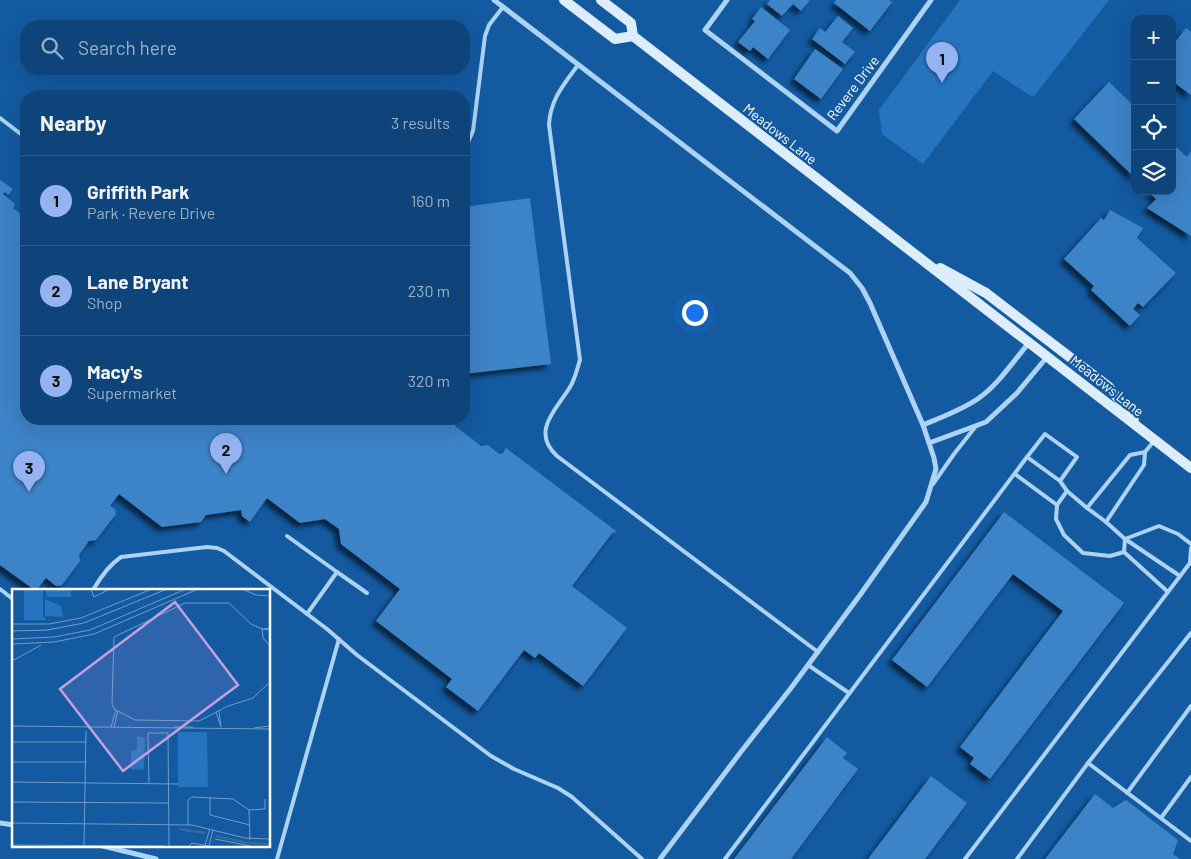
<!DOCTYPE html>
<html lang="en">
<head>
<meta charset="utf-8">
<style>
	:root { --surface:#0e4479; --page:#1c4e80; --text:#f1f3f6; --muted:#9bb0c6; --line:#2e5c8a; --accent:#95b2f1 }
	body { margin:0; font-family:Barlow,sans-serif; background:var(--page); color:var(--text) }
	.controls { position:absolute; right:15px; top:15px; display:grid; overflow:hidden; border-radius:10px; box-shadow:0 5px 20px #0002 }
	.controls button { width:45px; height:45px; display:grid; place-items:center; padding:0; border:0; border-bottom:1px solid var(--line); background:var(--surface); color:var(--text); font:25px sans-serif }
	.you { position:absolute; left:694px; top:312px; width:18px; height:18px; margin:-12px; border:4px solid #fff; border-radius:50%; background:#1a73e8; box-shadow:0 0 0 8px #1a73e833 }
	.badge { display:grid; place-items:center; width:32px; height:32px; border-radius:50%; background:var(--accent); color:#111; font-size:16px; font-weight:700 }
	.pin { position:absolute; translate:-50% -41px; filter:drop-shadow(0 1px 2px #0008) }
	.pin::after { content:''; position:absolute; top:26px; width:18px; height:15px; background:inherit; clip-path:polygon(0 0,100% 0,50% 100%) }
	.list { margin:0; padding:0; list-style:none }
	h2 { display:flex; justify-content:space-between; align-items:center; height:65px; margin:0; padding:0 20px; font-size:21px }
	h2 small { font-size:16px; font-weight:400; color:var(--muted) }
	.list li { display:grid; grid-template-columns:32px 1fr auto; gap:15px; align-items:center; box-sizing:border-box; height:90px; padding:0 20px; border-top:1px solid var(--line) }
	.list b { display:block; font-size:19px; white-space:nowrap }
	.list p { margin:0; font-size:16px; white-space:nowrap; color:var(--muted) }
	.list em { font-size:16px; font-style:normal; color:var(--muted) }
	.icon { flex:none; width:28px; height:28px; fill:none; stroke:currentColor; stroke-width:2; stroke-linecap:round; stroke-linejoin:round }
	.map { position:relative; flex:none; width:1191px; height:859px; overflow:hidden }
	.search { position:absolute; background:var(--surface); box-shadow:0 5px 20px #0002; left:20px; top:20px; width:450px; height:55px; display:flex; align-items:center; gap:12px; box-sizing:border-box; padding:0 18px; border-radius:20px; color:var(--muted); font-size:19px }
	.panel { position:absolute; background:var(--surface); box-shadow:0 5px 20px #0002; left:20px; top:90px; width:450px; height:335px; border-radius:20px }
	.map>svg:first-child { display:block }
	.green { fill:#2674bf }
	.building { fill:#3c83c7; filter:url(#shadow) }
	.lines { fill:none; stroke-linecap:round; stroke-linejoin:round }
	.lane { stroke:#acd2f4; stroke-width:4 }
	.street { stroke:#acd2f4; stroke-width:5 }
	.secondary { stroke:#dcedfd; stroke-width:10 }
	.labels { text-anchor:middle; stroke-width:4.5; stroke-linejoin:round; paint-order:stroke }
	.street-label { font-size:14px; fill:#fff; stroke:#135aa1 }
	.inset-river { fill:none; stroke:#36689b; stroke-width:2.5 }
	.inset-road { fill:none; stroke:#719cc7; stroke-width:1 }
	.view { fill:#c4a0e2; fill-opacity:0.15; stroke:#c4a0e2; stroke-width:2.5 }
	.inset-edge { fill:none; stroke:#fff; stroke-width:2.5 }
</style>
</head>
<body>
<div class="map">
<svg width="1191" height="859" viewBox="0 0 1191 859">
	<defs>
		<filter id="shadow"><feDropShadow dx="-4.5" dy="4.5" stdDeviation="2.5" flood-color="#0009"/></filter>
	</defs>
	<rect width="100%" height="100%" fill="#135aa1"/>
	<path class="green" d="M960 0H1109L1035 95 1031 96 993 71 923 164 882 134 879 110Z"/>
	<g class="building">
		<path d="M770 0H810L801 11 793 4 782 16 767 4Z"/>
		<path d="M836 0H889L892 2 870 31 834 3Z"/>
		<path d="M761 7 790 30 768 59 753 47 750 51 738 42 755 21 752 19Z"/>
		<path d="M838 16 853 28 842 42 855 52 845 64 812 39 820 28 825 32Z"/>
		<path d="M1186 28 1191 32V95L1172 81V46Z"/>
		<path d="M815 49 843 69 821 99 794 79Z"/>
		<path d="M1109 82 1135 107V178L1074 119Z"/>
		<path d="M1172 143 1187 157 1191 151V236L1147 208 1156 199 1148 191H1172Z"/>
		<path d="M0 180 13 189 8 195 5 192 3 194 15 204 13 208 26 218V419H454L455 426 481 446 488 445 499 454 503 453 506 448 616 531 614 533 613 532 572 586 627 628 583 686 539 653 535 658 524 650 478 711 446 687 452 679 376 621 400 589 341 544 339 529 325 519 300 523 267 498 250 522 242 516 241 510 206 515 201 522 162 527 119 494 110 506 115 509 116 514 96 540 89 541 79 555 80 561 62 585 56 586 46 578 38 588 33 589 0 565Z"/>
		<path d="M530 198 551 364 464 374V207Z"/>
		<path d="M1110 210 1143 228 1137 238 1176 273 1143 307 1138 303 1133 309 1140 315 1130 326 1091 290 1094 286 1064 259 1101 218 1104 220Z"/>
		<path d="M1004 512 1124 603 990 779 970 764 974 758 960 747 1063 611 1013 574 927 687 892 660Z"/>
		<path d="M827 737 847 753 843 758 858 769 791 859H734Z"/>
		<path d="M931 776 967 803 925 859H868Z"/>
		<path d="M1095 794 1113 808 1126 800 1178 840 1173 854 1180 859H1045Z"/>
	</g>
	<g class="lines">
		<g class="lane">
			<path d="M578 65C564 84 550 100 549 125L580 360C577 369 575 379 570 387 557 409 530 431 557 456L818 652"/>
			<path d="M0 118 26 138"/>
			<path d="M464 148 469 140 473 131 485 36 489 25 503 7"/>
			<path d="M1015 474 1057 505"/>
			<path d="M1060 481 1077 457 1045 434 1027 457 1060 481 1067 491 1087 508 1106 522 1125 539 1159 526 1178 534 1191 544"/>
			<path d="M933 484 954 454 976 426"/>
			<path d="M1067 491 1057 505 1056 519 1064 535 1083 553 1110 556 1124 552 1168 592"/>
			<path d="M1087 508 1130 455 1145 452"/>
			<path d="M1106 522 1144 465 1145 452 1154 441"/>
			<path d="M287 536 337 572 307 614"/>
			<path d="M1124 552 1125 539 1180 576"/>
			<path d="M337 572 367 593"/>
			<path d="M0 589 14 600"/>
			<path d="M93 590C100 578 109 565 121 557L207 547 217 548 224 551 327 629 357 655 491 756 514 769 558 788 572 797 642 859"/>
			<path d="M1191 633 1088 763 1191 841"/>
			<path d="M808 665 849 693"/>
			<path d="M1127 793 1191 706"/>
			<path d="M1161 818 1191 777"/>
			<path d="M277 859 339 639"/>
			<path d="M725 859 1027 457"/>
			<path d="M965 859 1190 563 1191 548"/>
			<path d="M1017 859 1088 763"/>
		</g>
		<g class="street">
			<path d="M494 0 850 273 862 288 870 303 923 425 934 458 936 469 926 502 860 595 791 688 740 753 660 859"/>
			<path d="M727 0 705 30 837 131 931 0"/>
			<path d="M923 425C942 417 962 410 979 398 999 384 1013 361 1029 343"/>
			<path d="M929 443 986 422 1017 393 1047 357"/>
			<path d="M0 823 14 825"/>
			<path d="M99 845 156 859"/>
		</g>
		<g class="secondary">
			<path d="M564 0 615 39 633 36"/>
			<path d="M601 0 631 23 633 36 1191 468"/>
			<path d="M940 268 986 293 1109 387 1134 419"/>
		</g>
	</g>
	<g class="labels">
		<g class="street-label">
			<text transform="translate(853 88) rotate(-53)" y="5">Revere Drive</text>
			<text transform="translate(780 134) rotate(38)" y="5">Meadows Lane</text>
			<text transform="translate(1107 386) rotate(38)" y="5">Meadows Lane</text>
		</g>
	</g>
	<g transform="translate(12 589)">
		<rect width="258" height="258" fill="#135aa1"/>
		<path d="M12 0H31V27L34 31H12ZM33 0H59V8H35ZM33 10 49 17 51 28 33 27ZM166 143H195L196 198H166ZM125 147 133 149 132 181 119 180V162L125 161Z" fill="#2674bf"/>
		<path class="inset-river" d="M167 240 193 244M204 247 234 254 258 255"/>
		<path class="inset-road" d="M79 0 82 8 98 0M230 0 244 6 258 7M0 35H37L69 29 140 0M258 39 250 40 258 41M0 42 35 41 72 34 155 0M0 50 42 48 78 41 174 0M0 55 42 53 82 45 186 0M258 57 251 49 250 40 239 35 217 14H173L102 48 100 115 102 120 123 131 187 132 216 117 241 109 258 93M0 72 29 56M207 122 209 138M204 123 209 138M0 137 258 140M99 138 104 121M102 138 106 122M162 138H181M242 139 258 137M0 153H74M0 173H75M0 193 166 195M137 195 136 144H156L157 257M198 208V226L238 236M0 213 156 214M237 221 238 251M237 221 253 220V210M0 234 180 236 233 249 258 250M176 236V211L180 208 221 210 237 221M203 250 238 257M0 256 152 257M72 256 74 142M193 256 198 240M177 257 180 254 197 257M197 257 201 241"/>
		<path class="view" d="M163 13 226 96 111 182 48 100Z"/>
		<rect width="258" height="258" class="inset-edge"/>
	</g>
</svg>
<div class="controls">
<button>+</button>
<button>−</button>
<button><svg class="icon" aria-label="locate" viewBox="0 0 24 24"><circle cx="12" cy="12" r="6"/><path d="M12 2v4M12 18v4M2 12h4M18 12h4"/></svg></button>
<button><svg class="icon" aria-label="layers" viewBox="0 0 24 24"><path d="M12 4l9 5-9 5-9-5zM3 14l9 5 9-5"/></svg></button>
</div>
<div class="you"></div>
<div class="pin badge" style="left:942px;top:83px">1</div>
<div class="pin badge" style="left:226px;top:474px">2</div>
<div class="pin badge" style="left:29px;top:492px">3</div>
<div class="search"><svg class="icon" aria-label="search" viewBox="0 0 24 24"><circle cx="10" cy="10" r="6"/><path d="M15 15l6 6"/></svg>Search here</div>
<section class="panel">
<h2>Nearby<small>3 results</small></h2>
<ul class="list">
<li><span class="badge">1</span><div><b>Griffith Park</b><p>Park · Revere Drive</p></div><em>160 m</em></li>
<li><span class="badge">2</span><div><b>Lane Bryant</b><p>Shop</p></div><em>230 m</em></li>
<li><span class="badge">3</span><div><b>Macy's</b><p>Supermarket</p></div><em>320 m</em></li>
</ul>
</section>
</div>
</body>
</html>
